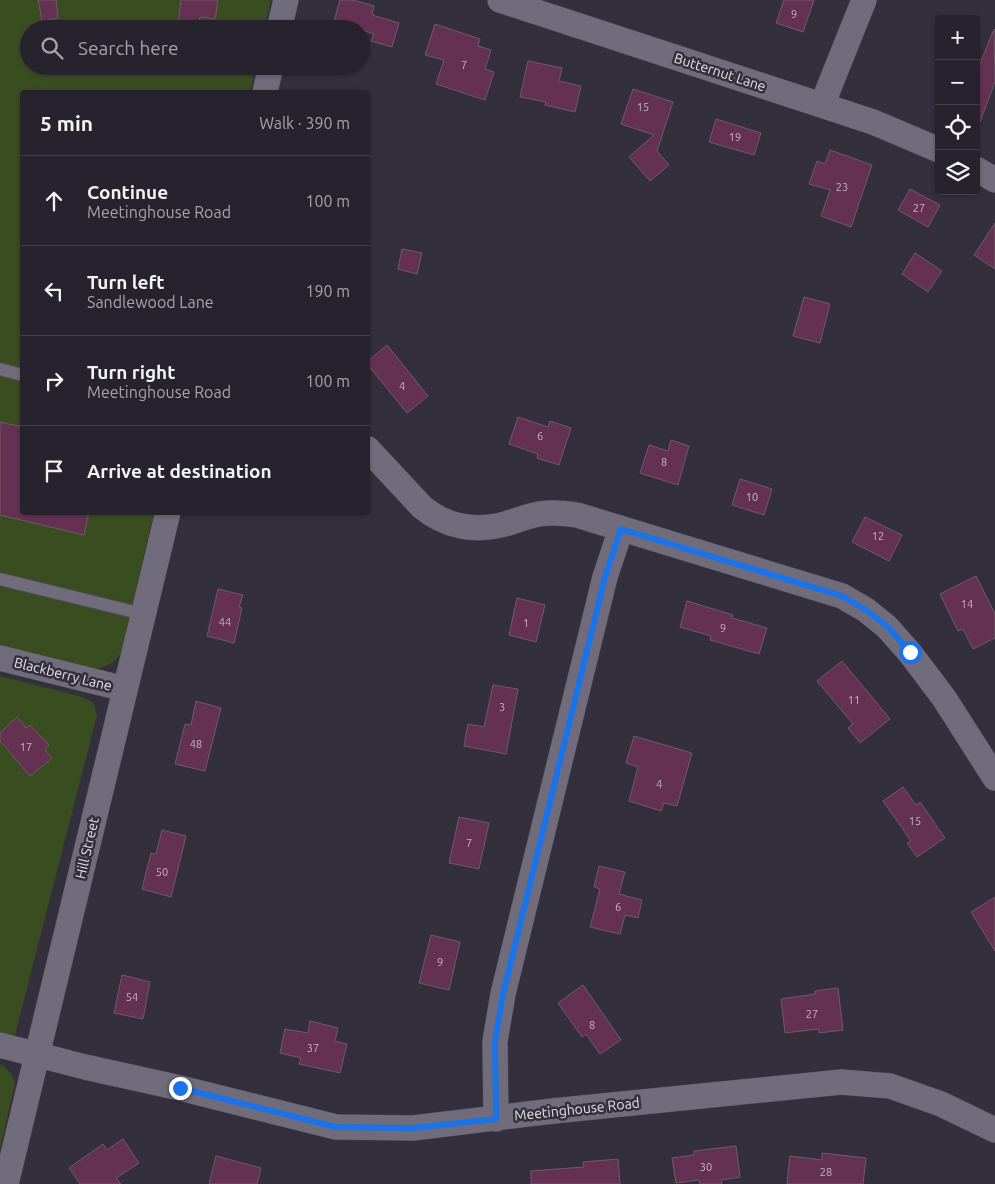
<!DOCTYPE html>
<html lang="en">
<head>
<meta charset="utf-8">
<style>
	:root { --surface:#27232e; --page:#2f2b36; --text:#f1f3f6; --muted:#a4a4aa; --line:#43404a }
	body { margin:0; font-family:Ubuntu,sans-serif; background:var(--page); color:var(--text) }
	.controls { position:absolute; right:15px; top:15px; display:grid; overflow:hidden; border-radius:5px; box-shadow:0 1px 4px #0004 }
	.controls button { width:45px; height:45px; display:grid; place-items:center; padding:0; border:0; border-bottom:1px solid var(--line); background:var(--surface); color:var(--text); font:25px sans-serif }
	.stop { position:absolute; width:15px; height:15px; margin:-11px; border:4px solid #1a73e8; border-radius:50%; background:#fff }
	.stop.end { background:#1a73e8; border-color:#fff; box-shadow:0 1px 5px #0008 }
	.list { margin:0; padding:0; list-style:none }
	h2 { display:flex; justify-content:space-between; align-items:center; height:65px; margin:0; padding:0 20px; font-size:21px }
	h2 small { font-size:16px; font-weight:400; color:var(--muted) }
	.list li { display:grid; grid-template-columns:32px 1fr auto; gap:15px; align-items:center; box-sizing:border-box; height:90px; padding:0 20px; border-top:1px solid var(--line) }
	.list b { display:block; font-size:19px; white-space:nowrap }
	.list p { margin:0; font-size:16px; white-space:nowrap; color:var(--muted) }
	.list em { font-size:16px; font-style:normal; color:var(--muted) }
	.icon { flex:none; width:28px; height:28px; fill:none; stroke:currentColor; stroke-width:2; stroke-linecap:round; stroke-linejoin:round }
	.map { position:relative; flex:none; width:995px; height:1184px; overflow:hidden }
	.search { position:absolute; background:var(--surface); box-shadow:0 1px 4px #0004; left:20px; top:20px; width:350px; height:55px; display:flex; align-items:center; gap:12px; box-sizing:border-box; padding:0 18px; border-radius:28px; color:var(--muted); font-size:19px }
	.panel { position:absolute; background:var(--surface); box-shadow:0 1px 4px #0004; left:20px; top:90px; width:350px; height:425px; border-radius:5px }
	.map>svg:first-child { display:block }
	.green { fill:#3a4d20 }
	.building { fill:#653152; stroke:#6d5c66 }
	.lines { fill:none; stroke-linecap:round; stroke-linejoin:round }
	.lane-casing { stroke:#504c57; stroke-width:14 }
	.street-casing { stroke:#504c57; stroke-width:26 }
	.lane { stroke:#716c7b; stroke-width:12 }
	.street { stroke:#716c7b; stroke-width:25 }
	.route { stroke:#1a73e8; stroke-width:6 }
	.labels { text-anchor:middle; stroke-width:5; stroke-linejoin:round; paint-order:stroke }
	.number-label { font-size:11px; fill:#c4b5c4 }
	.street-label { font-size:14px; fill:#e4e1ea; stroke:#342f3d }
</style>
</head>
<body>
<div class="map">
<svg width="995" height="1184" viewBox="0 0 995 1184">
	<rect width="100%" height="100%" fill="#342f3d"/>
	<g class="green">
		<path d="M0 0H271L264 29H29V66H256L250 92H22V512L154 513 121 653C113 665 103 669 88 669L0 647Z"/>
		<path d="M0 676 79 696 93 702 97 715 15 1035 0 1033Z"/>
		<path d="M0 1064C8 1068 13 1075 15 1084L0 1149Z"/>
	</g>
	<g class="building">
		<path d="M38 0H56L58 18 42 21Z"/>
		<path d="M181 0H218L215 19 200 17 199 27 178 25Z"/>
		<path d="M340 0H353L374 6 372 15 399 23 392 47 371 41 374 34 334 21Z"/>
		<path d="M784 0H814L803 32 776 23Z"/>
		<path d="M435 24 480 39 478 46 491 50 485 69 494 72 485 100 436 84 444 60 425 55Z"/>
		<path d="M994 29 995 82 978 127H976V74Z"/>
		<path d="M528 61 562 68 559 81 581 86 575 112 545 105 546 102 520 97Z"/>
		<path d="M633 89 673 102 657 151 669 165 650 181 629 157 654 135 621 124Z"/>
		<path d="M716 119 761 133 754 155 709 142Z"/>
		<path d="M830 150 872 165 851 227 821 216 830 190 809 184 817 161 825 164Z"/>
		<path d="M910 189 940 205 928 227 898 210Z"/>
		<path d="M995 223V269L974 255Z"/>
		<path d="M402 249 422 253 417 274 398 269Z"/>
		<path d="M915 253 942 271 928 292 902 274Z"/>
		<path d="M804 297 830 304 820 343 793 336Z"/>
		<path d="M387 345 428 396 407 413 368 365V361Z"/>
		<path d="M518 417 548 427 550 421 571 428 559 465 537 458 538 454 509 444Z"/>
		<path d="M0 422 22 427V512H89L84 535 0 515Z"/>
		<path d="M671 440 689 446 678 485 640 473 649 445 668 451Z"/>
		<path d="M740 479 772 489 764 515 732 505Z"/>
		<path d="M865 517 902 535 889 561 852 542Z"/>
		<path d="M976 576 995 614V638L973 649 963 629 958 631 940 594Z"/>
		<path d="M218 589 243 595 239 607 242 608 234 643 207 636Z"/>
		<path d="M517 598 545 605 536 642 509 635Z"/>
		<path d="M687 601 733 615 732 618 767 628 759 654 710 640 711 636 680 627Z"/>
		<path d="M842 661 890 719 860 743 848 728 853 724 817 681Z"/>
		<path d="M493 685 518 689 506 754 464 746 468 724 484 727Z"/>
		<path d="M196 701 221 708 205 771 175 764 185 724 191 725Z"/>
		<path d="M17 717 26 728 30 725 49 745 45 750 52 758 30 776 0 741V733Z"/>
		<path d="M634 736 692 753 677 806 664 803 661 811 629 801 638 767 626 763Z"/>
		<path d="M903 787 916 805 920 802 945 838 917 857 907 843 911 841 883 801Z"/>
		<path d="M459 817 489 823 479 869 449 863Z"/>
		<path d="M162 830 186 836 171 897 142 889 151 853 156 854Z"/>
		<path d="M599 866 625 872 619 894 642 900 638 918 625 915 620 934 590 927 600 889 594 887Z"/>
		<path d="M995 897V951L971 912Z"/>
		<path d="M431 935 460 942 449 990 419 983Z"/>
		<path d="M122 975 150 982 143 1019 114 1013Z"/>
		<path d="M583 985 621 1040 600 1054 586 1034 582 1037 558 1003Z"/>
		<path d="M838 988 843 1030 819 1033V1029L785 1033 781 999 815 994V991Z"/>
		<path d="M310 1021 338 1028 335 1041 347 1044 340 1073 299 1064 301 1058 280 1053 285 1029 308 1033Z"/>
		<path d="M123 1139 139 1163 116 1178 121 1184H80L69 1168 103 1144 107 1150Z"/>
		<path d="M736 1146 740 1177 721 1180 722 1184H700L699 1180 676 1183 672 1158 694 1155V1151Z"/>
		<path d="M822 1153 866 1158 863 1184H787L790 1156 822 1160Z"/>
		<path d="M216 1156 261 1168 257 1184H209Z"/>
		<path d="M618 1159 620 1184H531V1171L584 1167 583 1162Z"/>
	</g>
	<g class="lines">
		<defs>
			<g id="lane">
				<path d="M0 369 22 375"/>
				<path d="M0 579 143 614"/>
			</g>
			<g id="street">
				<path d="M500 0 873 122 939 150"/>
				<path d="M279 29 286 0"/>
				<path d="M265 92 271 66"/>
				<path d="M822 105 864 0"/>
				<path d="M976 169 995 180"/>
				<path d="M368 449 422 507C446 527 475 532 505 524 516 521 527 516 539 514 552 512 564 513 577 515L842 596 866 610 887 627 910 653 944 698 995 778"/>
				<path d="M0 658 125 689"/>
				<path d="M0 1045 85 1067 180 1088 336 1127 413 1128 553 1111 841 1082 890 1086 941 1104 995 1130"/>
				<path d="M496 1119 495 1041 503 994 605 577 621 529"/>
				<path d="M6 1184 168 512"/>
			</g>
		</defs>
		<use href="#lane" class="lane-casing"/>
		<use href="#street" class="street-casing"/>
		<use href="#lane" class="lane"/>
		<use href="#street" class="street"/>
	</g>
	<g class="lines">
		<path class="route" d="M180 1088 336 1127 413 1128 496 1119 495 1041 503 994 605 577 621 529 842 596 866 610 888 627 910 652"/>
	</g>
	<g class="labels">
		<g class="number-label">
			<text x="794" y="18">9</text>
			<text x="464" y="69">7</text>
			<text x="643" y="111">15</text>
			<text x="735" y="141">19</text>
			<text x="842" y="191">23</text>
			<text x="919" y="212">27</text>
			<text x="402" y="390">4</text>
			<text x="540" y="440">6</text>
			<text x="664" y="466">8</text>
			<text x="752" y="501">10</text>
			<text x="878" y="540">12</text>
			<text x="967" y="608">14</text>
			<text x="225" y="626">44</text>
			<text x="526" y="627">1</text>
			<text x="723" y="632">9</text>
			<text x="854" y="704">11</text>
			<text x="502" y="711">3</text>
			<text x="196" y="748">48</text>
			<text x="26" y="751">17</text>
			<text x="659" y="788">4</text>
			<text x="915" y="825">15</text>
			<text x="469" y="847">7</text>
			<text x="162" y="876">50</text>
			<text x="618" y="911">6</text>
			<text x="440" y="966">9</text>
			<text x="132" y="1001">54</text>
			<text x="812" y="1018">27</text>
			<text x="592" y="1029">8</text>
			<text x="313" y="1052">37</text>
			<text x="706" y="1171">30</text>
			<text x="826" y="1176">28</text>
		</g>
		<g class="street-label">
			<text transform="translate(720 72) rotate(18)" y="5">Butternut Lane</text>
			<text transform="translate(63 674) rotate(14)" y="5">Blackberry Lane</text>
			<text transform="translate(87 848) rotate(-77)" y="5">Hill Street</text>
			<text transform="translate(577 1109) rotate(-6)" y="5">Meetinghouse Road</text>
		</g>
	</g>
</svg>
<div class="controls">
<button>+</button>
<button>−</button>
<button><svg class="icon" aria-label="locate" viewBox="0 0 24 24"><circle cx="12" cy="12" r="6"/><path d="M12 2v4M12 18v4M2 12h4M18 12h4"/></svg></button>
<button><svg class="icon" aria-label="layers" viewBox="0 0 24 24"><path d="M12 4l9 5-9 5-9-5zM3 14l9 5 9-5"/></svg></button>
</div>
<div class="stop" style="left:910px;top:652px"></div>
<div class="stop end" style="left:180px;top:1088px"></div>
<div class="search"><svg class="icon" aria-label="search" viewBox="0 0 24 24"><circle cx="10" cy="10" r="6"/><path d="M15 15l6 6"/></svg>Search here</div>
<section class="panel">
<h2>5 min<small>Walk · 390 m</small></h2>
<ul class="list">
<li><svg class="icon" aria-label="ahead" viewBox="0 0 24 24"><path d="M12 20V5M6 11l6-6 6 6"/></svg><div><b>Continue</b><p>Meetinghouse Road</p></div><em>100 m</em></li>
<li><svg class="icon" aria-label="left" viewBox="0 0 24 24"><path d="M17 20v-9H6M10 6l-5 5 5 5"/></svg><div><b>Turn left</b><p>Sandlewood Lane</p></div><em>190 m</em></li>
<li><svg class="icon" aria-label="right" viewBox="0 0 24 24"><path d="M7 20v-9h11M14 6l5 5-5 5"/></svg><div><b>Turn right</b><p>Meetinghouse Road</p></div><em>100 m</em></li>
<li><svg class="icon" aria-label="arrive" viewBox="0 0 24 24"><path d="M6 21V4h12l-3 4 3 4H6"/></svg><div><b>Arrive at destination</b></div></li>
</ul>
</section>
</div>
</body>
</html>
